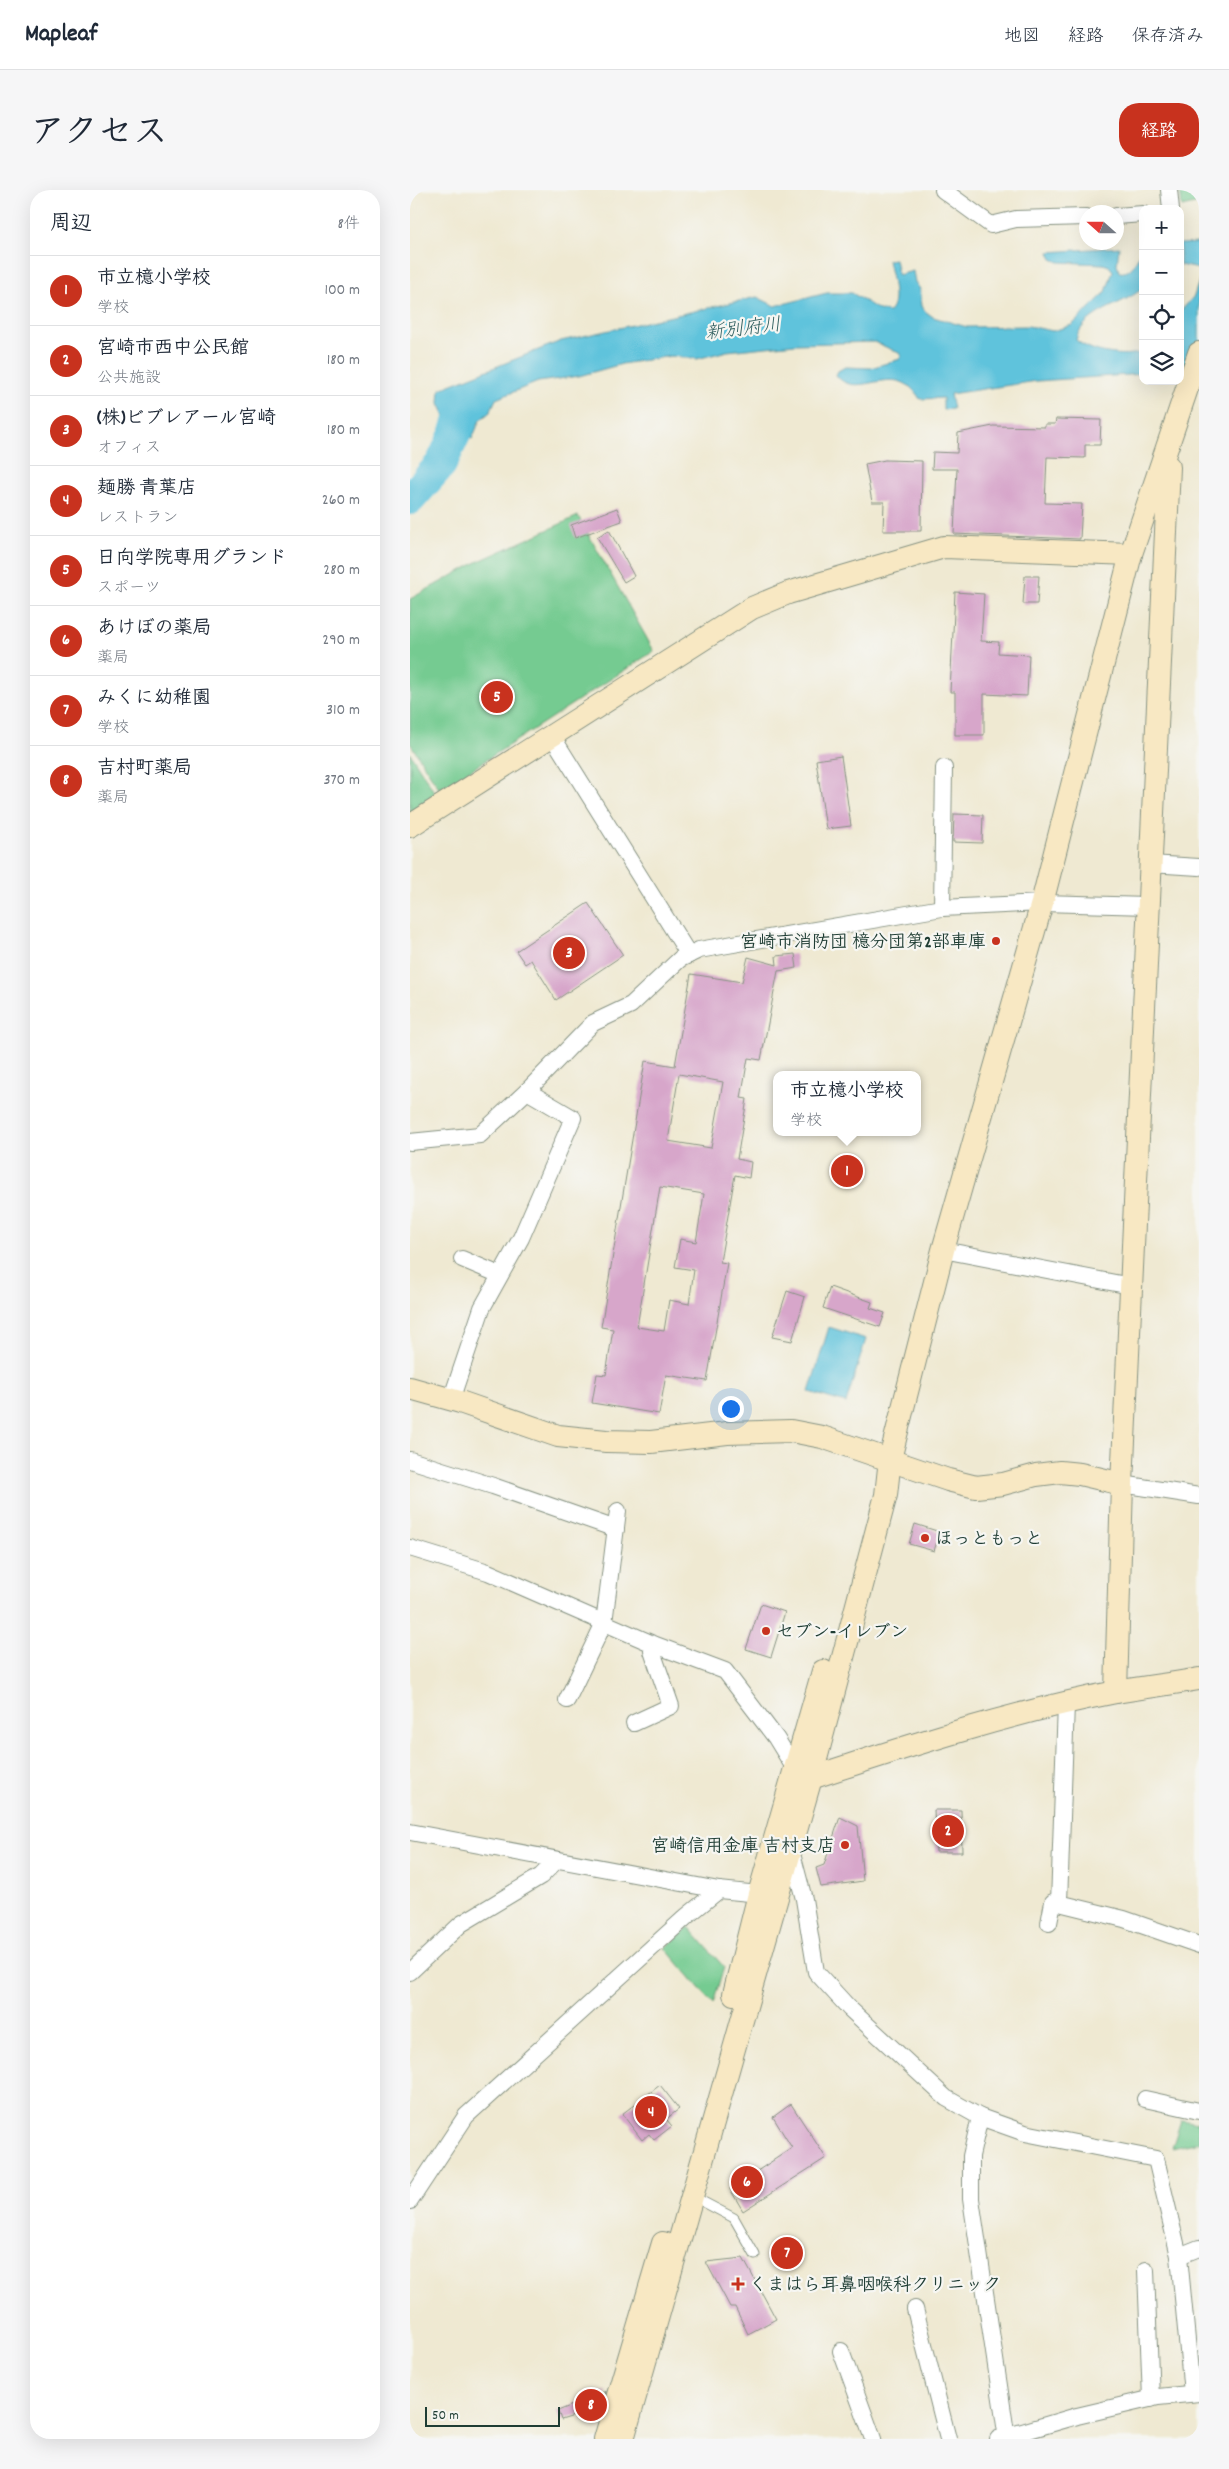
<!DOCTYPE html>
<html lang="ja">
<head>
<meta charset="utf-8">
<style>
	:root { --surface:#fff; --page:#f6f6f7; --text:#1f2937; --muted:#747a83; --line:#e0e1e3; --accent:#c8321e }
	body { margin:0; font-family:Dekko,"Klee One",sans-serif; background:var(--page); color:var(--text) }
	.controls { position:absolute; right:15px; top:15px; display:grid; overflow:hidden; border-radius:10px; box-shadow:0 5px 20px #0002 }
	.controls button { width:45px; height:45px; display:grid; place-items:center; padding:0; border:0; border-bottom:1px solid var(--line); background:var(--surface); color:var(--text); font:25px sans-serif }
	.compass { position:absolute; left:669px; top:15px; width:45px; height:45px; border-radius:50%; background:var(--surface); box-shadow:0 5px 20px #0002; rotate:291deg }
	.scale { position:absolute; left:15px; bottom:12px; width:135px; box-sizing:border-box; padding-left:5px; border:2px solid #1f3d34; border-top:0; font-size:14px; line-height:18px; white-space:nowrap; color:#1f3d34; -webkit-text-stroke:4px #f6f6f2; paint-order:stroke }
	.you { position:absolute; left:320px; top:1218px; width:18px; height:18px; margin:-12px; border:4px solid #fff; border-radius:50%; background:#1a73e8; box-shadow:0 0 0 8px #1a73e833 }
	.badge { display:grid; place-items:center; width:32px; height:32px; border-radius:50%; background:var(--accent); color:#fff; font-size:16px; font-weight:700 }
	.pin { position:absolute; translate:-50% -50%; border:2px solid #fff; box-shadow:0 1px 5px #0006 }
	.popup { position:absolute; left:363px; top:881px; width:148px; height:65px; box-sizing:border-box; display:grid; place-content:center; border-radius:10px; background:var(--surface); filter:drop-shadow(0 1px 4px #0005); font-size:16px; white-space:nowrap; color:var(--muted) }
	.popup b { font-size:19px; color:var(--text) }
	.popup::after { content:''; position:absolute; left:50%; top:100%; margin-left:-10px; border:10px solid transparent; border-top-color:var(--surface) }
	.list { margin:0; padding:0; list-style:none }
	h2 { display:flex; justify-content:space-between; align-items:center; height:65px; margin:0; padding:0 20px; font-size:21px }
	h2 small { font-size:16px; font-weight:400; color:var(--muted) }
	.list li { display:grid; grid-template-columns:32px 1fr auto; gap:15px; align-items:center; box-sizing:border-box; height:70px; padding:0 20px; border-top:1px solid var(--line) }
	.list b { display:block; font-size:19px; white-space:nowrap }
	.list p { margin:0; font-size:16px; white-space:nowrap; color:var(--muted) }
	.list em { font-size:16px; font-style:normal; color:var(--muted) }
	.icon { flex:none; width:28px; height:28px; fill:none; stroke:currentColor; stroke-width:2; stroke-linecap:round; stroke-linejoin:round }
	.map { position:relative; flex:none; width:789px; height:2249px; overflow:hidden; border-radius:20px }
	header { display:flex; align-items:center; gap:30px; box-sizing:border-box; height:70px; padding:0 25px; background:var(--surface); border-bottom:1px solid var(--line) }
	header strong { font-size:24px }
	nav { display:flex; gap:28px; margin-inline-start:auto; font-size:18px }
	.intro { display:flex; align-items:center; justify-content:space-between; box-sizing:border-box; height:120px; padding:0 30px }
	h1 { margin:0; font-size:35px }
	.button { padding:12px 22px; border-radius:20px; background:var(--accent); color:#fff; font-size:18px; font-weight:700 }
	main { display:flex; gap:30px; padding:0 30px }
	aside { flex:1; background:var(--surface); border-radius:20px; box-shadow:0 5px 20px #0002 }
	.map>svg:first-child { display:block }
	.green { fill:#74cb91; stroke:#4a8462 }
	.water { fill:#5ec3dc; stroke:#3e8088 }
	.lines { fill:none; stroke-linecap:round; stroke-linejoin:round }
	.river { stroke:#5ec3dc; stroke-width:32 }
	.building { fill:#d7a6ca; fill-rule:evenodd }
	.lane-casing { stroke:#879383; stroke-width:11 }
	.street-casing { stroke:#879383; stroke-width:18 }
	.secondary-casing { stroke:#879383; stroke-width:24 }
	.lane { stroke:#fff; stroke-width:9 }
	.street { stroke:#fff; stroke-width:16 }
	.secondary { stroke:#f8e8c3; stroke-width:22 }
	.poi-dot { fill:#c8321e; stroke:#f6f6f2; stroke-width:2 }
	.labels { text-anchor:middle; stroke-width:4.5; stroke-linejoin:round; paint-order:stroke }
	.poi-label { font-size:18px; font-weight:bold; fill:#1f3d34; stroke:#f6f6f2; text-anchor:start }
	.water-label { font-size:19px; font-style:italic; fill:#2f5e5e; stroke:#f6f6f2 }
</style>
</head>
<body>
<header>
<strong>Mapleaf</strong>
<nav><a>地図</a><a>経路</a><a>保存済み</a></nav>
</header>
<div class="intro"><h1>アクセス</h1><a class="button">経路</a></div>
<main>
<aside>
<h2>周辺<small>8件</small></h2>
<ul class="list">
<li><span class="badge">1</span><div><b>市立檍小学校</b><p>学校</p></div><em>100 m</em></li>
<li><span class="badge">2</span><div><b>宮崎市西中公民館</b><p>公共施設</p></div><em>180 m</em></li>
<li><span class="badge">3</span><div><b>(株)ビブレアール宮崎</b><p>オフィス</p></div><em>180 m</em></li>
<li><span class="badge">4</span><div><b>麺勝 青葉店</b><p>レストラン</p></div><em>260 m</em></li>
<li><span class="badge">5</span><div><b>日向学院専用グランド</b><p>スポーツ</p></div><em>280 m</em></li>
<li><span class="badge">6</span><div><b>あけぼの薬局</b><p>薬局</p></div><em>290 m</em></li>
<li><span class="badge">7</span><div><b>みくに幼稚園</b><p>学校</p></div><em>310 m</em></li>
<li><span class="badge">8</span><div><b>吉村町薬局</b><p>薬局</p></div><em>370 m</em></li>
</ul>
</aside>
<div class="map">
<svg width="789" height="2249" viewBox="0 0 789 2249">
	<rect width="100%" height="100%" fill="#f6f6f2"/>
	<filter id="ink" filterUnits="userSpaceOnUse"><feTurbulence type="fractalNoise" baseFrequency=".02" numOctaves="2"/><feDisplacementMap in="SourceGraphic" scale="10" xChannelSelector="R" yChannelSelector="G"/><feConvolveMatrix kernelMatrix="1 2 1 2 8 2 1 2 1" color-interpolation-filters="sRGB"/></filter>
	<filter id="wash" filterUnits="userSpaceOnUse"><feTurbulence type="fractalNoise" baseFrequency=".0096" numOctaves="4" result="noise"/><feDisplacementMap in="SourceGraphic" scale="20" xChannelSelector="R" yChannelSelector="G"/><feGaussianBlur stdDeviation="1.12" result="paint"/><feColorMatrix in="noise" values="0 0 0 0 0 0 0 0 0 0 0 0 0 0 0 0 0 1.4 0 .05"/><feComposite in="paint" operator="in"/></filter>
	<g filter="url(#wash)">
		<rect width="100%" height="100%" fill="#efe9d2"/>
		<g class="green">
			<path d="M770 0H786L789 4V13L772 17Z"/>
			<path d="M168 326 244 461 30 600 0 553V409L67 372Z"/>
			<path d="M0 563 27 606 0 624Z"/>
			<path d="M279 1737 314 1777 303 1814 255 1758Z"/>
			<path d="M771 1930 789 1933V1952L762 1958Z"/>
		</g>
		<g class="water">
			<path d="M789 53V79L770 75V54Z"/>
			<path d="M733 56V98C713 116 673 121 666 150 681 163 714 168 733 162V184L627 191 540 204 543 219 533 220V208L510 209C485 167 448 213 426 185L428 181 435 177 461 178 490 169 491 164 465 152 385 154 317 161 287 169 261 166 212 174 169 186 128 192 86 209 80 222 70 230 62 249 33 236 35 226 29 213 30 199 151 151 347 107 365 116 417 103H442L469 120 479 122C490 112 480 83 478 70L485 69 488 85 503 81 505 92 510 99 512 116 515 121 523 127 557 137 618 136 643 141 662 135 696 102 703 81 699 76 693 74 649 72 642 69 639 62 709 57 707 74 709 82C724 85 727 66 733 56Z"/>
			<path d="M789 91V166L770 177V122L784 106Z"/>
			<path d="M419 1137 456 1149 436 1213 399 1202Z"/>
		</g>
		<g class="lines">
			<path class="river" d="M0 309 31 274 46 242 54 216 67 206"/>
		</g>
		<g id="blocks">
			<g class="building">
				<path d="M646 229 691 230 690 255H675V268L637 267 635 313 672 314 670 349 544 344 547 279H522L523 262 547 263 548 243 583 236 635 237V234H645Z"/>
				<path d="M475 270 512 271 511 341H473L474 312H462L455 274Z"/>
				<path d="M207 318 212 331 165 348 161 335Z"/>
				<path d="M199 340 224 386 214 392 187 347Z"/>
				<path d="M615 386H629L627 414H613Z"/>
				<path d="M545 402 574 404 571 451 589 452 588 463 619 465 617 506 574 504V545H545V502H540Z"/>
				<path d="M431 566 441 636 416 639 406 570Z"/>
				<path d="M544 624 573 625 572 653 543 652Z"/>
				<path d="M178 713 213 765 146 810 121 770 115 774 106 761Z"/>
				<path d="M385 764 387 778 368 781 351 870 338 868 331 908 337 909 327 969 341 972 339 988 325 985 310 1072 317 1073 297 1191 256 1185 249 1224 182 1213 187 1184 196 1185 203 1139 191 1137 235 871 265 876 281 784 332 792 338 767 367 775 366 766ZM269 884 313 892 301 958 258 951ZM250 997 294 1004 286 1052 270 1049 265 1077 284 1080 279 1114 259 1110 254 1141 227 1137Z"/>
				<path d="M420 1097 462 1112 460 1118 475 1123 470 1137 413 1118Z"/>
				<path d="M377 1101 395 1107 382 1151 362 1147Z"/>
				<path d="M505 1334 530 1342 524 1361 499 1354Z"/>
				<path d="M351 1414 375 1422 361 1467 336 1459Z"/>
				<path d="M524 1620H551L552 1662H526Z"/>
				<path d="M430 1627 448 1636 453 1691 411 1697 406 1678 414 1675Z"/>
				<path d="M250 1895 269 1919 256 1929 262 1936 244 1950 239 1944 232 1950 212 1924Z"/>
				<path d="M381 1914 416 1968 333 2021 320 1999 382 1958 363 1927Z"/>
				<path d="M333 2068 366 2129 338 2144 325 2117H320L296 2072Z"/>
				<path d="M196 2201 190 2218 187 2219V2224L176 2228 174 2223 151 2230 148 2221Z"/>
			</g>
		</g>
	</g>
	<g filter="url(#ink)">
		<use href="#blocks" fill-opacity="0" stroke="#879383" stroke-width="1"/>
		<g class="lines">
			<defs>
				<path id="lane" d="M282 2006 324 2028 345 2065"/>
				<g id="street">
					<path d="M533 0 581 35 606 29 676 27"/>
					<path d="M759 0 761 19"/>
					<path d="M706 26 733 24"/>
					<path d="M142 546 279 765"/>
					<path d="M740 674 789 677"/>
					<path d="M532 718 534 578"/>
					<path d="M0 952 70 945 117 901 183 833 221 815 270 769 289 760 532 718 632 713 738 716"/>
					<path d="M533 1060 721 1096"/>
					<path d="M52 1069 90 1085"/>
					<path d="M41 1210 72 1118 111 1048 163 928 117 901"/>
					<path d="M0 1270 83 1296 206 1339"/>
					<path d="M712 1294 789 1306"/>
					<path d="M0 1358 78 1382 243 1454 315 1481 366 1548 385 1579"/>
					<path d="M157 1510 194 1433 208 1321"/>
					<path d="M656 1514 649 1713 714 1729 789 1755"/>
					<path d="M224 1533 261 1516 242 1461 243 1454"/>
					<path d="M0 1642 309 1700 360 1705"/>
					<path d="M381 1660 394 1709 406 1782 440 1819 536 1908 570 1927 561 1966V2009L597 2249"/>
					<path d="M639 1733 643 1712 649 1713"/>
					<path d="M0 1782 51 1734 131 1686 147 1670"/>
					<path d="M735 1909 789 1921"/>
					<path d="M570 1927 615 1943 746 1969 769 2066 782 2203"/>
					<path d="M0 2011 56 1926 277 1726 309 1700"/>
					<path d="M769 2066 789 2058"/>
					<path d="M736 2080 741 2209"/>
					<path d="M505 2119 538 2249"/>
					<path d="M431 2161 463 2249"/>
					<path d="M588 2249 667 2226 748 2207 789 2203"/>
				</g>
				<g id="secondary">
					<path d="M0 636 342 418 378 403 534 357 721 364"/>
					<path d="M0 1198 50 1212 148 1246 196 1251 241 1252 317 1243 381 1241 412 1247 538 1290 566 1297 593 1294 626 1285 650 1282 670 1284 712 1294"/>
					<path d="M706 1502 712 1294 759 277"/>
					<path d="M392 1583 401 1588C501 1555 603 1522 706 1502 733 1497 761 1494 789 1489"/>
					<path d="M324 1804 349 1704 413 1481"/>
					<path d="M195 2249 253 2053"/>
					<path d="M213 2249 401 1588 476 1305 480 1269 533 1060 632 713 721 364 789 163"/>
				</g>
			</defs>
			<use href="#lane" class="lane-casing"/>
			<use href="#street" class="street-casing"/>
			<use href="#secondary" class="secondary-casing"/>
			<use href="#lane" class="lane"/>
			<use href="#street" class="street"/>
			<use href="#secondary" class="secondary"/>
		</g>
	</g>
	<g class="poi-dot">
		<circle cx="586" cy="751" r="5"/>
		<circle cx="515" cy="1348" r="5"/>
		<circle cx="356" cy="1441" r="5"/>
		<circle cx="435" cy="1655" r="5"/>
		<path d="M325.5 2086.5h5v5h5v5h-5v5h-5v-5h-5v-5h5z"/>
	</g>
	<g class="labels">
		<g class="poi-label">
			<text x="576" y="757" text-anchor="end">宮崎市消防団 檍分団第2部車庫</text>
			<text x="525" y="1354">ほっともっと</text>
			<text x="366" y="1447">セブン-イレブン</text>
			<text x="425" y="1661" text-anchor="end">宮崎信用金庫 吉村支店</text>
			<text x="339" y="2100">くまはら耳鼻咽喉科クリニック</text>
		</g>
		<g class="water-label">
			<text transform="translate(333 137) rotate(-7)" y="7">新別府川</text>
		</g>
	</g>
</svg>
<div class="controls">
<button>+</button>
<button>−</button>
<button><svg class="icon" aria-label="locate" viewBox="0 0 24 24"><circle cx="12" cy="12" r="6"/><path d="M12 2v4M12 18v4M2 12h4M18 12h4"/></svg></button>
<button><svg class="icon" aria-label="layers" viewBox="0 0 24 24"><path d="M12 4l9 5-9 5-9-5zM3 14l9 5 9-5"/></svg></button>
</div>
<svg class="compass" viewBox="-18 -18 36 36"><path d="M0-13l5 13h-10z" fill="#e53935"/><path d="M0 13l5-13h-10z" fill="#747a83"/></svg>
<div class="scale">50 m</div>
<div class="you"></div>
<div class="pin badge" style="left:437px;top:981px">1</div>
<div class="popup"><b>市立檍小学校</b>学校</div>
<div class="pin badge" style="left:538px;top:1641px">2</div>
<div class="pin badge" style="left:159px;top:763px">3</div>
<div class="pin badge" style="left:241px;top:1922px">4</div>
<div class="pin badge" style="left:87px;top:507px">5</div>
<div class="pin badge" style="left:337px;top:1992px">6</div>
<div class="pin badge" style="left:377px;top:2063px">7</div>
<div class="pin badge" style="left:181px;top:2215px">8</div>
</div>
</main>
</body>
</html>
